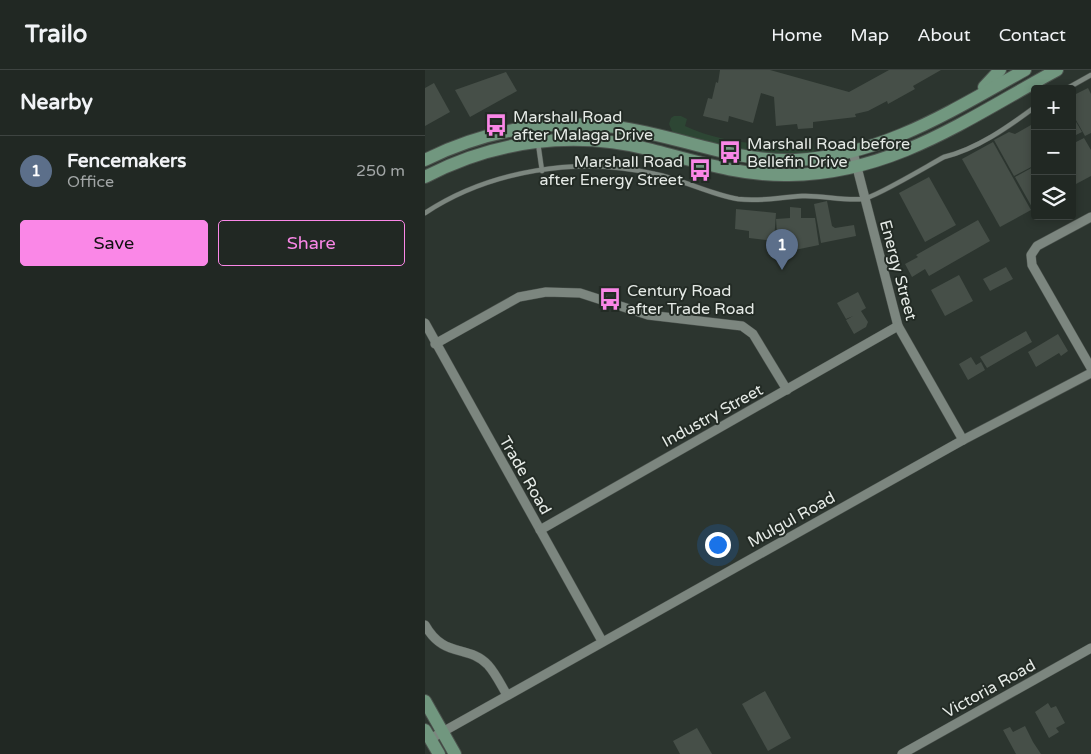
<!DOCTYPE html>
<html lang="en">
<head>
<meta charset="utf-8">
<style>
	:root { --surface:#212823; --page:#29302b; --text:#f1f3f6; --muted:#a2a6a6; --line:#3e4441; --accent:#fa87e7 }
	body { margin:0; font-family:"Varela Round",sans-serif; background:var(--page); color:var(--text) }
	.controls { position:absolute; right:15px; top:15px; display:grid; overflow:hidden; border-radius:5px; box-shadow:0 2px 8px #0003 }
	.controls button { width:45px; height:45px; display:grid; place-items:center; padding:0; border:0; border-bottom:1px solid var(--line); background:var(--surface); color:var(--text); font:25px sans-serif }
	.you { position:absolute; left:292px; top:474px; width:18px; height:18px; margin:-12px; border:4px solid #fff; border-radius:50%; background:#1a73e8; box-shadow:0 0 0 8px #1a73e833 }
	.badge { display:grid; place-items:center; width:32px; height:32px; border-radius:50%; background:var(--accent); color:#fff; font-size:16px; font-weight:700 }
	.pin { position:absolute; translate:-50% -41px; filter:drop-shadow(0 1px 2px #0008) }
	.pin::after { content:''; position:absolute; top:26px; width:18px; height:15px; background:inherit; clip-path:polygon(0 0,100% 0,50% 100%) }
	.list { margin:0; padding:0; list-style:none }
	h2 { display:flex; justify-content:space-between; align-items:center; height:65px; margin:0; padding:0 20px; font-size:21px }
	h2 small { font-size:16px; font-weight:400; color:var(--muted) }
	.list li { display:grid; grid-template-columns:32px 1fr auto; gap:15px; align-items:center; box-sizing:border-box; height:70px; padding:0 20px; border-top:1px solid var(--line) }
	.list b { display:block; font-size:19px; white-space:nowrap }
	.list p { margin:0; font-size:16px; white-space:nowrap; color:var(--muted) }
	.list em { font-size:16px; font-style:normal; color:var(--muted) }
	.actions { display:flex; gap:10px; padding:15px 20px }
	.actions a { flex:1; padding:11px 0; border:1px solid var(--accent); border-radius:5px; text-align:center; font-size:18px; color:var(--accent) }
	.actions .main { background:var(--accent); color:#111 }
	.icon { flex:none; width:28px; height:28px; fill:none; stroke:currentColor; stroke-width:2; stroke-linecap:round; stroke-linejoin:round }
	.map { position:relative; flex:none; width:666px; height:684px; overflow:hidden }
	header { display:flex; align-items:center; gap:30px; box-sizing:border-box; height:70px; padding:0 25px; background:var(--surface); border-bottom:1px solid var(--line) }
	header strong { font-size:24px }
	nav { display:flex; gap:28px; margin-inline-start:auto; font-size:18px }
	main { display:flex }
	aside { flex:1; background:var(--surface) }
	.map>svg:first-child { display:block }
	.green { fill:#2d4634 }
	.building { fill:#464f48 }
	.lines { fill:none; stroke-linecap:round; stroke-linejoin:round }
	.lane-casing { stroke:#4b524d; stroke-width:5.5 }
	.street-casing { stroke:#4b524d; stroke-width:10 }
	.secondary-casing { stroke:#4b524d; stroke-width:14 }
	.lane { stroke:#7c867f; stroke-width:4.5 }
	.street { stroke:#7c867f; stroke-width:9 }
	.secondary { stroke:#71977f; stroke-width:12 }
	.labels { text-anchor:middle; stroke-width:4; stroke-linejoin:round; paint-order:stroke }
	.poi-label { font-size:16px; fill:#e5eae6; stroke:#232b25; text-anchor:start }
	.street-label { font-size:16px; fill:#e5eae6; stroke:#232b25 }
</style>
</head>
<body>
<header>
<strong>Trailo</strong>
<nav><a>Home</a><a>Map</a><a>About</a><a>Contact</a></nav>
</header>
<main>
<aside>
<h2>Nearby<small></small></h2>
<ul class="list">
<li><span class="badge" style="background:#5c6f8a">1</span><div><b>Fencemakers</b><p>Office</p></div><em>250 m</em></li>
</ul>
<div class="actions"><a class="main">Save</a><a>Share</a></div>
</aside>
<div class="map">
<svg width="666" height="684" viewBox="0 0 666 684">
	<rect width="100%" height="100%" fill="#2c352f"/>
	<path class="green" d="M249 46H256L262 49 260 56C299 74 345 77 388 73L389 83 351 84 308 80 248 63 244 54 246 48Z"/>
	<g class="building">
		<path d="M295 0H345L424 22 464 0H516L488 16 490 19 463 34 462 31 443 41 430 44 431 47 388 52V58L373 59 372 54 351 56 349 27 336 23 328 53 304 46 303 52 278 46 283 28 287 29 291 12 293 13Z"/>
		<path d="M81 2 92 21 45 47 30 20Z"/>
		<path d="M9 13 25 42 0 56V18Z"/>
		<path d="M663 18 666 24V63L660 66 647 43V26Z"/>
		<path d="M647 45 657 62 647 67Z"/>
		<path d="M606 55 610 61V95L589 106 569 70 584 62 590 64Z"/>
		<path d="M659 68 666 80V106L651 114 647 107V74Z"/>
		<path d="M568 72 606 140 575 157 537 89Z"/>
		<path d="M610 96V139H608L590 107Z"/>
		<path d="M504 107 531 155 500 172 474 123Z"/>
		<path d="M402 131 407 156 410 158 429 155 431 166 396 173 389 134Z"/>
		<path d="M365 137 376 138V148H390L394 175 360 182 353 180 351 149 365 148Z"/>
		<path d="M311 139 351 143 349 171 324 168V161L310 159Z"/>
		<path d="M553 150 565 171 504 206 500 199 487 207 480 194 493 187 491 185Z"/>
		<path d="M581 197 588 209 565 221 558 209Z"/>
		<path d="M534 205 548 231 520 246 506 220Z"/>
		<path d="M433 222 441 238 436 241 443 252 441 257 429 264 421 250 428 246 421 249 412 233Z"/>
		<path d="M601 261 607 272 562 298 555 287Z"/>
		<path d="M633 264 643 281 636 286 634 283 611 297 603 282Z"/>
		<path d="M546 287 551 295 556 292 560 300 543 310 534 294Z"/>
		<path d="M340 621 366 668 343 681 317 634Z"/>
		<path d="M623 633 626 638 631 636 640 653 631 658 634 662 624 668 610 642Z"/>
		<path d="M600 656 608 672 616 684H591L578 660 585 657 588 662Z"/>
		<path d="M272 658 287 684H255L248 671Z"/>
	</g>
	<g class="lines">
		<defs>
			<g id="lane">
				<path d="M641 19 666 5"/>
				<path d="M113 73 117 101"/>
				<path d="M0 143C65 100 154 86 230 104 259 110 284 124 313 129 336 132 355 127 377 126 397 125 418 131 438 129 451 127 504 95 519 87 552 79 583 57 610 37"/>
			</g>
			<g id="street">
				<path d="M428 82 473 256 538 370"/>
				<path d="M666 147 612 176 606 185 607 195 666 298"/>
				<path d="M0 253 177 571"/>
				<path d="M10 274 94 227 121 222 155 223 223 245 317 256 328 264 362 320"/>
				<path d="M115 460 473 256"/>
				<path d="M0 555C19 589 43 574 63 595 71 604 76 615 82 625"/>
				<path d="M5 669 538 370 666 303"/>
				<path d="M477 684 666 578"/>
			</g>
			<g id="secondary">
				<path d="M559 17 575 0"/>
				<path d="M0 90C58 61 126 48 191 57 252 65 307 92 370 90 457 86 526 41 600 0"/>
				<path d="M0 107C70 70 150 60 227 80 273 92 317 106 364 105 468 104 545 47 632 0"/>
				<path d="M0 631 30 684"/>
				<path d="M0 660 14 684"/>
			</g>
		</defs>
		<use href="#lane" class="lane-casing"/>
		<use href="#street" class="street-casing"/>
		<use href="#secondary" class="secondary-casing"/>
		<use href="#lane" class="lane"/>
		<use href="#street" class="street"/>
		<use href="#secondary" class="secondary"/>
	</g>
	<defs>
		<symbol id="bus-bare" viewBox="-9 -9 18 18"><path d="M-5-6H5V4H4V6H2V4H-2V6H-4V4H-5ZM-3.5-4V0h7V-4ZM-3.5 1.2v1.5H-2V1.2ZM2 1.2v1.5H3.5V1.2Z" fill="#fa87e7" stroke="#232b25" stroke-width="2.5" paint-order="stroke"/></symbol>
	</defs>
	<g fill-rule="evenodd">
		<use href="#bus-bare" x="55" y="39" width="32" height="32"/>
		<use href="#bus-bare" x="289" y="66" width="32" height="32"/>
		<use href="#bus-bare" x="259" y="84" width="32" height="32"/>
		<use href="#bus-bare" x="169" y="213" width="32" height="32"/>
	</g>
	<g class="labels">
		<g class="poi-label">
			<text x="88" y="52">Marshall Road<tspan x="88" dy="18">after Malaga Drive</tspan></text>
			<text x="322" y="79">Marshall Road before<tspan x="322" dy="18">Bellefin Drive</tspan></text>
			<text x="258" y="97" text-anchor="end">Marshall Road<tspan x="258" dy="18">after Energy Street</tspan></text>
			<text x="202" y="226">Century Road<tspan x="202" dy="18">after Trade Road</tspan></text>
		</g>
		<g class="street-label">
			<text transform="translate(474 200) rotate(75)" y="6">Energy Street</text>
			<text transform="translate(287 345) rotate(-29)" y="6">Industry Street</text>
			<text transform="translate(101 405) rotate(60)" y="6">Trade Road</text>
			<text transform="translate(366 449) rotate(-29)" y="6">Mulgul Road</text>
			<text transform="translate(564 618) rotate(-29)" y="6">Victoria Road</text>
		</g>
	</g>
</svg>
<div class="controls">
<button>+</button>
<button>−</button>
<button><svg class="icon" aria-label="layers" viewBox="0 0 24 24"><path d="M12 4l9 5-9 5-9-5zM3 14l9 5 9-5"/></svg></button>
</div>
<div class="you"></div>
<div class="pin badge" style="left:357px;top:200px;background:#5c6f8a">1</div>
</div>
</main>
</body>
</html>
